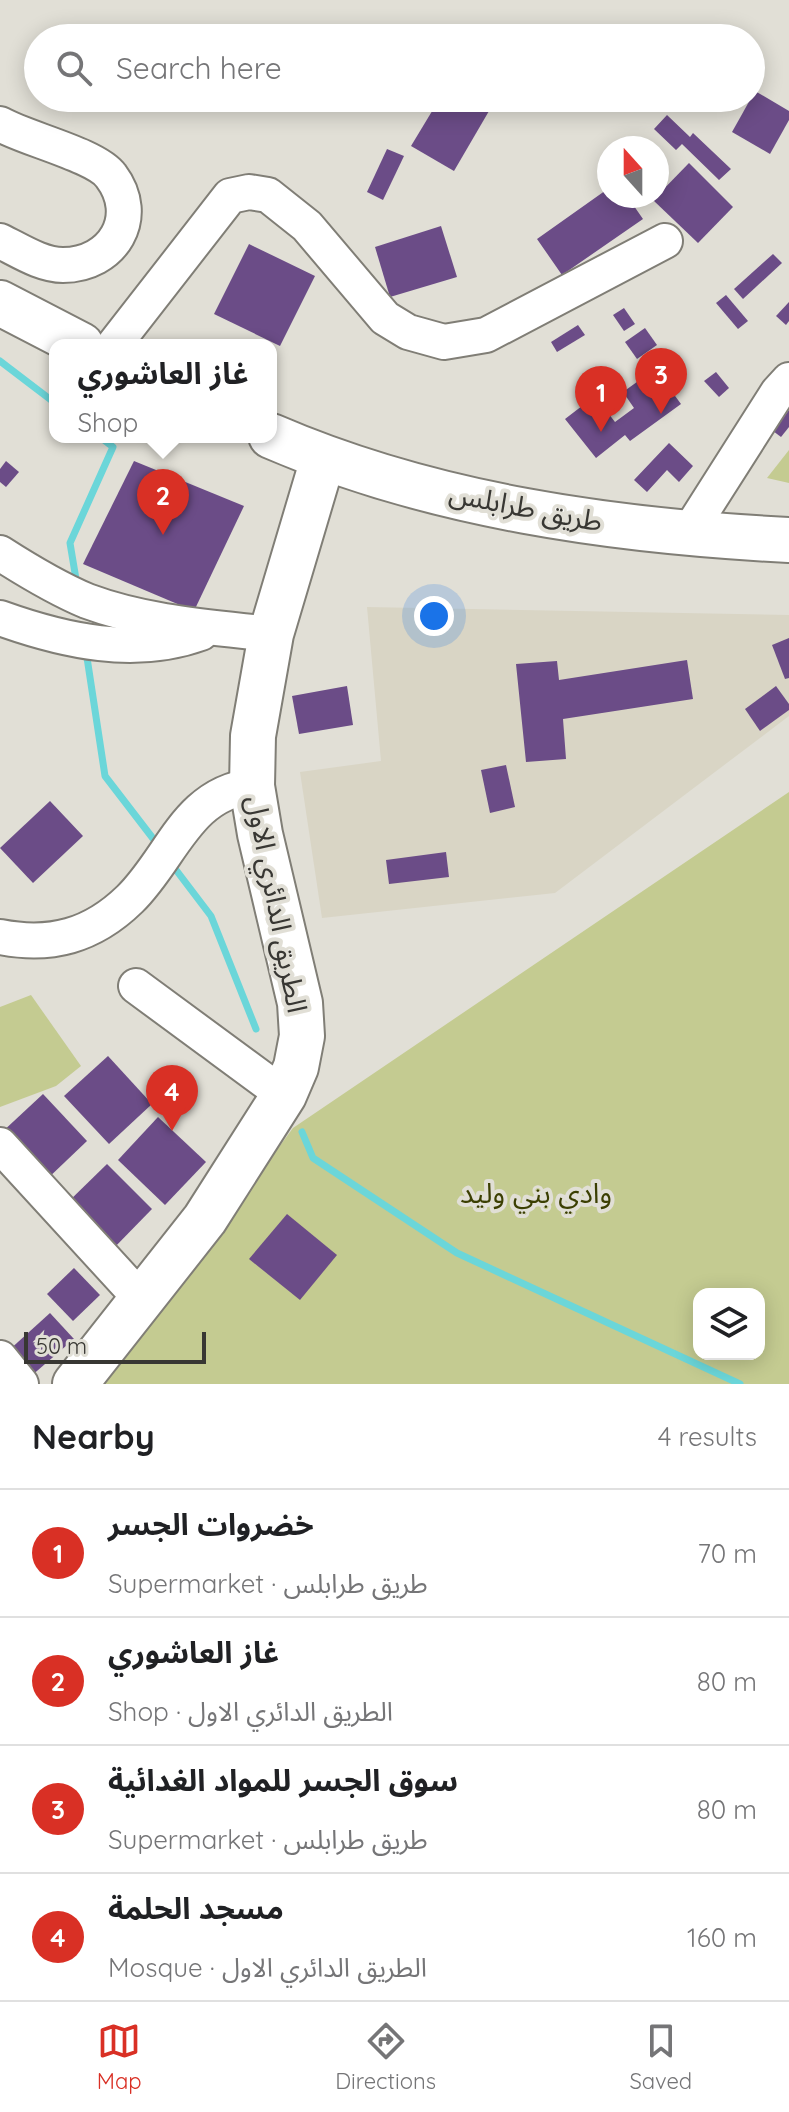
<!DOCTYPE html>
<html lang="en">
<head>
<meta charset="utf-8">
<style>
	:root { --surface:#fff; --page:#f2f2f2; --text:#202124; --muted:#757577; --line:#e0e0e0; --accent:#d93025 }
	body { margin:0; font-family:Quicksand,"Noto Sans Arabic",sans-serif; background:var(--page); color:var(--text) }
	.controls { position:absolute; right:24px; bottom:24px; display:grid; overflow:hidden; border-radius:16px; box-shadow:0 4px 20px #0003 }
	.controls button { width:72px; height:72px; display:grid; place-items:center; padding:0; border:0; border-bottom:2px solid var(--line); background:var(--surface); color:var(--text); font:40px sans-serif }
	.compass { position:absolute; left:597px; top:136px; width:72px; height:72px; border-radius:50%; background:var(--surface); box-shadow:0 4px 20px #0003; rotate:339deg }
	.scale { position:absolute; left:24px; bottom:20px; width:182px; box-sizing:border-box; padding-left:8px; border:4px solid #383733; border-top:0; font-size:22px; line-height:28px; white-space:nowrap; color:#383733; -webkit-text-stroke:6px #e1dfd6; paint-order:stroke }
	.you { position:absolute; left:434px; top:616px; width:28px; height:28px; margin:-20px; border:6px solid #fff; border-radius:50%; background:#1a73e8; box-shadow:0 0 0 12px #1a73e833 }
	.badge { display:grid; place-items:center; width:52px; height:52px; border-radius:50%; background:var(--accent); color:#fff; font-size:26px; font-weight:700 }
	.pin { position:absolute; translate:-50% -66px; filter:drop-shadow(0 2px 4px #0008) }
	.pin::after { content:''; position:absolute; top:42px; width:28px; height:24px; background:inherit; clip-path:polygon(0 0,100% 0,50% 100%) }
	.popup { position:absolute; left:49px; top:339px; width:228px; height:104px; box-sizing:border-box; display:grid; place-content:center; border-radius:16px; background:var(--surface); filter:drop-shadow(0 2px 6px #0005); font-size:26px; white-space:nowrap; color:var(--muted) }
	.popup b { font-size:30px; color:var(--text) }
	.popup::after { content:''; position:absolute; left:50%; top:100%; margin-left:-16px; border:16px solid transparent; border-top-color:var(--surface) }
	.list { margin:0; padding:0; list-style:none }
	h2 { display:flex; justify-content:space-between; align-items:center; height:104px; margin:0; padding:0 32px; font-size:34px }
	h2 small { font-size:26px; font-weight:400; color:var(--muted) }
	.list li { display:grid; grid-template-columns:52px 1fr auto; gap:24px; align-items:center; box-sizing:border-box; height:128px; padding:0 32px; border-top:2px solid var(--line) }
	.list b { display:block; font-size:30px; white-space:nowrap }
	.list p { margin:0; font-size:26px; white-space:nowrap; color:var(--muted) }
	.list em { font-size:26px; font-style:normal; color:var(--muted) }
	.icon { flex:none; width:44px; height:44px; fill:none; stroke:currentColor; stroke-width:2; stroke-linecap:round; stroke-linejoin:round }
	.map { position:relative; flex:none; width:789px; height:1384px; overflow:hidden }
	.search { position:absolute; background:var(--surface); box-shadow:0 4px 20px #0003; left:24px; right:24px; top:24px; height:88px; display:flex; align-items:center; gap:20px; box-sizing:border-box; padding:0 28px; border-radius:44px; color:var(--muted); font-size:30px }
	.sheet { height:616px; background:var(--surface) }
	nav { display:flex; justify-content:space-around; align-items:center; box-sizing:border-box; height:112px; border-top:2px solid var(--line); background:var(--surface); font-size:22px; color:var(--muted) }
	nav a { display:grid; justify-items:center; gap:4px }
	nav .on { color:var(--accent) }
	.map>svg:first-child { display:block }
	.built { fill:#d9d5c5 }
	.green { fill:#c4cb91; fill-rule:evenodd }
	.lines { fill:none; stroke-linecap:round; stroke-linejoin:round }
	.stream { stroke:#6bd6d9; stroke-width:7 }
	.building { fill:#6b4c87 }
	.minor-casing { stroke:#807e76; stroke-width:38 }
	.major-casing { stroke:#807e76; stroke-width:48 }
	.highway-casing { stroke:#807e76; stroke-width:48 }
	.minor { stroke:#fff; stroke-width:34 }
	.major { stroke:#fff; stroke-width:44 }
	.highway { stroke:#fff; stroke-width:44 }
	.labels { text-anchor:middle; stroke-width:8; stroke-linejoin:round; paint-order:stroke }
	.street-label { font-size:28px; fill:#383733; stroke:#e1dfd6 }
	.park-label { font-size:28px; fill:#3b3f02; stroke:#e1dfd6 }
</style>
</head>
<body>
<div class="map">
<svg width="789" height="1384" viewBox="0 0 789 1384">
	<rect width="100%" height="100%" fill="#e1dfd6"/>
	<path class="built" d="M367 607 789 615V716L555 893 322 918 300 772 381 761Z"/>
	<g class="green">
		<path d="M789 450V483L767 478Z"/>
		<path d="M789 792V1384H104L293 1128ZM699 1294H759V1354H699Z"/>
		<path d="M31 995 81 1066 56 1086 0 1107V1007Z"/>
	</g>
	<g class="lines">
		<g class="stream">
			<path d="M0 361 55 403"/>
			<path d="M76 579 70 543 113 447 100 437"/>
			<path d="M86 651 105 776 158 845"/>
			<path d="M170 862 211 916 256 1029"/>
			<path d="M302 1132 313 1158 457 1253 740 1384"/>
		</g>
	</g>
	<g class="building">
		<path d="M755 91 789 111V120L770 154 732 132Z"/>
		<path d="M440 98H466L489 111 454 171 411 146Z"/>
		<path d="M667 115 690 137 693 133 731 169 719 180 682 144 676 150 654 129Z"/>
		<path d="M387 149 404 156 383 200 367 192Z"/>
		<path d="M689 163 733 207 698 243 653 200Z"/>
		<path d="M609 188V196H627L643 219 562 275 537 239Z"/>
		<path d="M441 226 457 277 390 297 375 247Z"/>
		<path d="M249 244 315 276 280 346 214 314Z"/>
		<path d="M773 254 782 263 743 299 734 289Z"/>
		<path d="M726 295 748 321 738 329 716 303Z"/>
		<path d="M789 302V321L786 325 776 316Z"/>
		<path d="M624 308 635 324 624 331 613 315Z"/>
		<path d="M578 325 585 335 557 352 551 342Z"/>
		<path d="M645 328 657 345 637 359 625 342Z"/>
		<path d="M655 369 681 404 630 441 625 435 596 458 565 419 595 396 615 422 634 408 623 392Z"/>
		<path d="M716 372 729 388 719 397 704 381Z"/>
		<path d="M789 410V427L781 437 773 431Z"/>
		<path d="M669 443 693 466 679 482 667 470 647 492 634 480Z"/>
		<path d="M6 461 19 472 6 487 0 482V469Z"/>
		<path d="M134 461 244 506 194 611 83 564Z"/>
		<path d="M789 638V678L785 679 772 645Z"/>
		<path d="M687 660 693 699 563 719 566 759 526 762 516 664 557 661 559 680Z"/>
		<path d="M347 686 353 725 299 734 292 696Z"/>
		<path d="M776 686 789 704V710L760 731 745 709Z"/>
		<path d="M506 765 515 807 490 813 481 770Z"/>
		<path d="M50 801 83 836 33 883 0 848Z"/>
		<path d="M446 852 449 877 389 884 386 860Z"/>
		<path d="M108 1056 152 1104 109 1144 64 1096Z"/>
		<path d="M43 1094 87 1141 44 1182 0 1134Z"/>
		<path d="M158 1117 206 1162 165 1205 118 1160Z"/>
		<path d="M107 1164 152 1209 111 1251 65 1205Z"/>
		<path d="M287 1214 337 1255 300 1300 249 1259Z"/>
		<path d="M74 1268 100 1295 73 1321 47 1294Z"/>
		<path d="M50 1313 74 1339 30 1377 7 1352Z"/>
	</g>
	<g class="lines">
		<defs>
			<g id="minor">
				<path d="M0 124C26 139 96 155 111 176 142 217 113 265 63 265 41 265 19 250 0 241"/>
				<path d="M114 345 230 196 249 192 268 195 307 226 385 318 408 332 444 342 486 335 665 241"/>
				<path d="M687 535 778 392 789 380"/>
				<path d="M0 553C28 571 56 588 87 601 146 623 209 627 271 634"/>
				<path d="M0 618C64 641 135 657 201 633"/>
				<path d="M0 937C51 947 92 936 130 899 172 858 186 794 252 786"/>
				<path d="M136 986 284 1095"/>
				<path d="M0 1145 141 1299"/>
				<path d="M0 1358 21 1384"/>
			</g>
			<path id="major" d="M75 1384 205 1219 284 1095 296 1067 302 1036 300 1003 260 834 252 786 253 736 271 634 323 459"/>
			<g id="highway">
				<path d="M0 303 81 345"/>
				<path d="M271 436C433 506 614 531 789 540"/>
			</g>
		</defs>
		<use href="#minor" class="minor-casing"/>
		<use href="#major" class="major-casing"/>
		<use href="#highway" class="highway-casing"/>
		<use href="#minor" class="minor"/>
		<use href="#major" class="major"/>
		<use href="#highway" class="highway"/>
	</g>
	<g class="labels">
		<g class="street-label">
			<text transform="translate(526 507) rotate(11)" y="10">طريق طرابلس</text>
			<text transform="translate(277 904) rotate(79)" y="10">الطريق الدائري الاول</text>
		</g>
		<g class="park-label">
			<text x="536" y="1203">وادي بني وليد</text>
		</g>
	</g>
</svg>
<div class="controls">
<button><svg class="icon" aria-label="layers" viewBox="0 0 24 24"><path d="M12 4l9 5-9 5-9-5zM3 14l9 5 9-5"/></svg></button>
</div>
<svg class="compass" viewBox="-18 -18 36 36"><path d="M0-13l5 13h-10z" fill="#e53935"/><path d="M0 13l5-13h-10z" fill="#757577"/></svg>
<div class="scale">50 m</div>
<div class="you"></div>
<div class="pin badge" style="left:601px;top:432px">1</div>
<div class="pin badge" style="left:163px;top:535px">2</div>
<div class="popup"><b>غاز العاشوري</b>Shop</div>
<div class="pin badge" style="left:661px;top:414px">3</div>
<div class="pin badge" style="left:172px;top:1131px">4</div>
<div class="search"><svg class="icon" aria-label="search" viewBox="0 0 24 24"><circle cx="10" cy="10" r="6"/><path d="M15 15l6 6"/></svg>Search here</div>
</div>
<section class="sheet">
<h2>Nearby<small>4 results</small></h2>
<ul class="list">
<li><span class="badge">1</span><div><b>خضروات الجسر</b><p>Supermarket · طريق طرابلس</p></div><em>70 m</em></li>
<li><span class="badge">2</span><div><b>غاز العاشوري</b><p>Shop · الطريق الدائري الاول</p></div><em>80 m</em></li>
<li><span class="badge">3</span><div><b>سوق الجسر للمواد الغدائية</b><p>Supermarket · طريق طرابلس</p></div><em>80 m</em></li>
<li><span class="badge">4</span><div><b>مسجد الحلمة</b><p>Mosque · الطريق الدائري الاول</p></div><em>160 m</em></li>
</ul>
</section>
<nav>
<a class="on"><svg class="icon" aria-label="map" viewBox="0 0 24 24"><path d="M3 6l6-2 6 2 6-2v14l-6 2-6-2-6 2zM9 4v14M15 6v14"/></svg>Map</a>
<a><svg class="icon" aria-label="directions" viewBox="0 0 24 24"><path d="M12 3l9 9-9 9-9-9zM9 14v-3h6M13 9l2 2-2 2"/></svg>Directions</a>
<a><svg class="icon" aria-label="saved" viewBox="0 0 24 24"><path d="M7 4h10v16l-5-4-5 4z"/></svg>Saved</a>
</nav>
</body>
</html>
